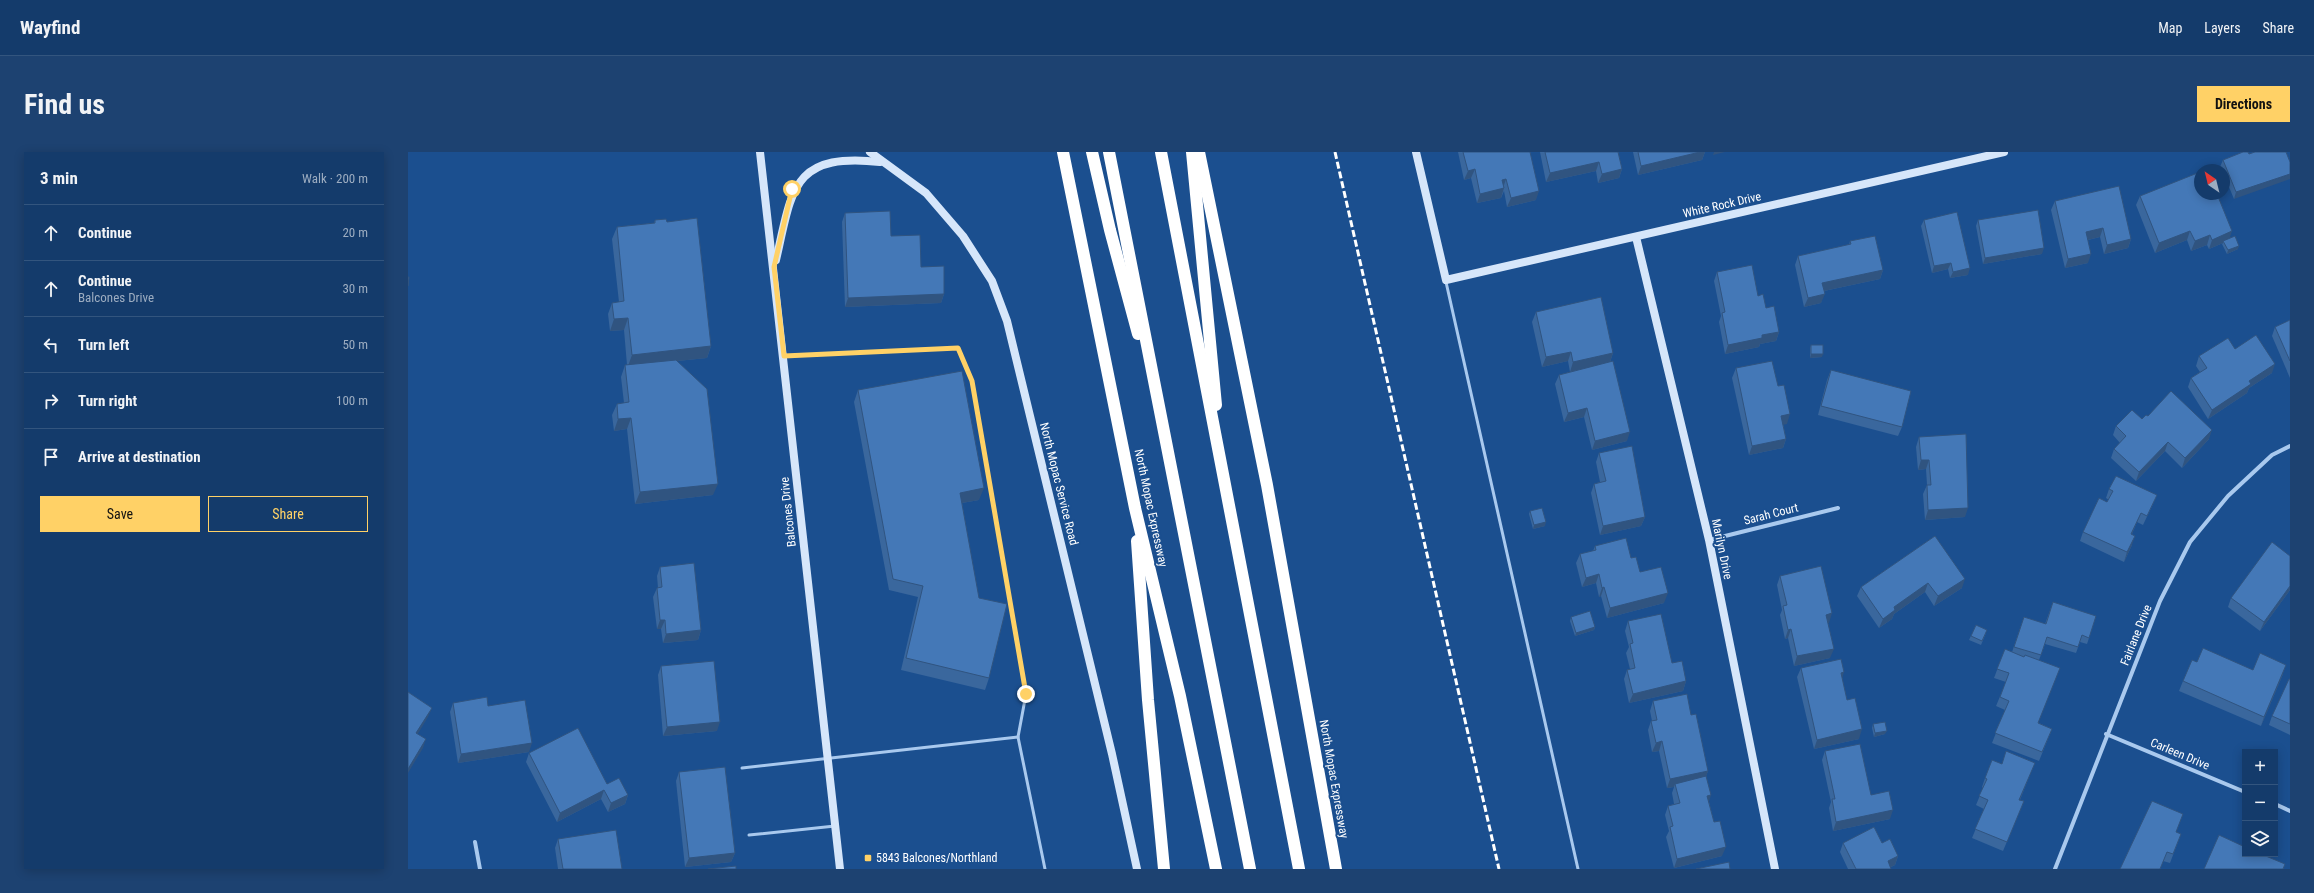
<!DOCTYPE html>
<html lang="en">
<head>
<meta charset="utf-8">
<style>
	:root { --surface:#143b6b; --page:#1d4271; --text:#f1f3f6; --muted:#9dadc1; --line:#33557e; --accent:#ffd166 }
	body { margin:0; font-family:"Roboto Condensed",sans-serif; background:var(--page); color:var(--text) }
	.controls { position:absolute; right:12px; bottom:12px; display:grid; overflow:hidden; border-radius:0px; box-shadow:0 2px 10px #0003 }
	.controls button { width:36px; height:36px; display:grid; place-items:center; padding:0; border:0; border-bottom:1px solid var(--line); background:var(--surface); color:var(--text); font:20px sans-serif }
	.compass { position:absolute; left:1786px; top:12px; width:36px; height:36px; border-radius:50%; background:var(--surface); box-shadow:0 2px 10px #0003; rotate:325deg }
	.stop { position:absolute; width:12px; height:12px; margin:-9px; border:3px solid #ffd166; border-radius:50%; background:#fff }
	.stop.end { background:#ffd166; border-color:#fff; box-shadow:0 1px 4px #0008 }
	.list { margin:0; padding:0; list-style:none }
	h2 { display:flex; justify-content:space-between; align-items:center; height:52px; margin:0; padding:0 16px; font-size:17px }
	h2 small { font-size:13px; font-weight:400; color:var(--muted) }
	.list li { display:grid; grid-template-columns:26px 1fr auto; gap:12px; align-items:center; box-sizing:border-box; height:56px; padding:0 16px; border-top:1px solid var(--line) }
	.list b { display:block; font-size:15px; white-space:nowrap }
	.list p { margin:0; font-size:13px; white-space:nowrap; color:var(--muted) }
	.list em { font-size:13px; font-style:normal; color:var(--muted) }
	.actions { display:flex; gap:8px; padding:12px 16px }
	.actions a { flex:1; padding:9px 0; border:1px solid var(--accent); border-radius:0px; text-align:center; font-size:14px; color:var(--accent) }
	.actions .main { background:var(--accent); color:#111 }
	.icon { flex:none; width:22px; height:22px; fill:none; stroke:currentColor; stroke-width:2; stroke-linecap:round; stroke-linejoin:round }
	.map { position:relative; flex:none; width:1882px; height:717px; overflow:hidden; border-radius:0px }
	header { display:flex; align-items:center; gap:24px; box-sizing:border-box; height:56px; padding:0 20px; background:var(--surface); border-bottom:1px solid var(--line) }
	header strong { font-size:19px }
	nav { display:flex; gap:22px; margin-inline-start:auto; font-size:14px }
	.intro { display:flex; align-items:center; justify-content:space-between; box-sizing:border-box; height:96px; padding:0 24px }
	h1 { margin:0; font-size:28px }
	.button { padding:10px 18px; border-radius:0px; background:var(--accent); color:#111; font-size:14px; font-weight:700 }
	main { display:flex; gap:24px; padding:0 24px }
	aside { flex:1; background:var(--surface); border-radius:0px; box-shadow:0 2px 10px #0003 }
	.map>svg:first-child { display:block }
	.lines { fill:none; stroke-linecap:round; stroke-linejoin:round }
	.lane { stroke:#a9c9ee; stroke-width:3 }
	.street { stroke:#a9c9ee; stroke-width:4 }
	.secondary { stroke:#d6e6fa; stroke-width:8 }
	.highway { stroke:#fff; stroke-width:12 }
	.rail { stroke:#fff; stroke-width:3; stroke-dasharray:7 3; stroke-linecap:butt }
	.wall { fill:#3a679d }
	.shaded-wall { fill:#305480 }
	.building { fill:#4478b7; stroke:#305480 }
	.route { stroke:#ffd166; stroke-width:5 }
	.poi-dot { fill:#ffd166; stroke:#1b4f8f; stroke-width:1.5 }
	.labels { text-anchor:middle; stroke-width:4; stroke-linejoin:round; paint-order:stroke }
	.street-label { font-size:12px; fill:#fff; stroke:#1b4f8f }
	.poi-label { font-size:12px; fill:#fff; stroke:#1b4f8f; text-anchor:start }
</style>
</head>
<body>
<header>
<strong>Wayfind</strong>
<nav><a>Map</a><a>Layers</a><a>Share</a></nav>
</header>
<div class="intro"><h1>Find us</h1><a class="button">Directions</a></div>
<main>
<aside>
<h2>3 min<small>Walk · 200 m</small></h2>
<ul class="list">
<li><svg class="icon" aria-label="ahead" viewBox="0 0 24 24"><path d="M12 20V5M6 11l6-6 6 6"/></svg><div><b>Continue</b></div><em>20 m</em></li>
<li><svg class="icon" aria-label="ahead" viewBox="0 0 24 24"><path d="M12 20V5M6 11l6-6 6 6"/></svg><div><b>Continue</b><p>Balcones Drive</p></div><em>30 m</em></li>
<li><svg class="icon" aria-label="left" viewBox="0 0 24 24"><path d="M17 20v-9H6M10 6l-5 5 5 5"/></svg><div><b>Turn left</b></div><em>50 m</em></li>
<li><svg class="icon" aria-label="right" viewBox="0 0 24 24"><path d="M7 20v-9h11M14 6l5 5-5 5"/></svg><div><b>Turn right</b></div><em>100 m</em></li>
<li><svg class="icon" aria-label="arrive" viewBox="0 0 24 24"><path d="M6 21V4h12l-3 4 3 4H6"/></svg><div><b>Arrive at destination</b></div></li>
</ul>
<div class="actions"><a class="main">Save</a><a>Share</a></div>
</aside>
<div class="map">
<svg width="1882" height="717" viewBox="0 0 1882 717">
	<rect width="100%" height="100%" fill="#1b4f8f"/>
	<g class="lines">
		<g class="lane">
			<path d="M1038 130 1170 717"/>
			<path d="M376 204 550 196 564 229 618 542 610 585"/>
			<path d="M334 616 610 585 637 717"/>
			<path d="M341 683 427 674"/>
		</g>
		<g class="street">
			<path d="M1301 388 1430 356"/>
			<path d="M1698 582 1837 640"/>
			<path d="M1867 652 1882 659"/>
			<path d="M67 690 72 717"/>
			<path d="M1647 717 1752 449 1782 390 1820 344 1864 303 1882 294"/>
		</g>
		<g class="secondary">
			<path d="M352 0 432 717"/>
			<path d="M462 0 518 41 555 84 584 129 599 169 704 602 729 717"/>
			<path d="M1008 0 1038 128 1596 0"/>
			<path d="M1228 85 1301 388 1367 717"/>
			<path d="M368 108C384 39 383 0 472 10"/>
		</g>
		<g class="highway">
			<path d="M655 0 727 356 772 544 808 717"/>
			<path d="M684 0 702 78 730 182"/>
			<path d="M701 0 842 717"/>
			<path d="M753 0 891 717"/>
			<path d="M784 0 808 253"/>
			<path d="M791 0 859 333 928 717"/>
			<path d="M729 389 740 548 756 717"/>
		</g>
		<path class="rail" d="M927 0 1091 717"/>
	</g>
	<g class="wall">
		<path d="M1050 0H1122L1128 48 1099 55 1096 39 1093 46 1069 51 1063 26 1056 28Z"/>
		<path d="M1132 0H1210L1214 17 1211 26 1190 31 1188 19 1138 30Z"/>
		<path d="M1225 0H1297L1294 8 1230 23Z"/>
		<path d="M1841 2 1882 10 1826 47 1816 23V18H1814L1812 15 1815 8Z"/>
		<path d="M1732 44 1822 86 1830 97 1819 102 1814 92 1815 91 1801 97 1799 93 1783 99 1779 88 1747 101 1728 53Z"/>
		<path d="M1647 49 1723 87 1720 96 1696 102 1692 85 1680 88V111L1657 116 1643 58Z"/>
		<path d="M437 61 483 84 513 115 536 142 533 151 437 155 434 70Z"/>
		<path d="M247 68 259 70 303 194 299 206 269 209 305 343 227 352 219 277 206 279 204 263 209 252 216 251 213 225 217 213H219L216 178 202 179 200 162 204 151 211 150 204 87 209 75 246 71Z"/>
		<path d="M1516 68 1560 123 1542 126 1540 117 1524 121 1513 74Z"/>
		<path d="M1570 68 1634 102 1575 112 1568 74Z"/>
		<path d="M1442 89 1475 118 1472 127 1416 139 1413 151 1396 155 1387 113 1390 104 1441 93Z"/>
		<path d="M1309 120 1350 144 1371 180 1368 189 1352 192 1351 195 1317 202 1311 170 1313 164 1306 129Z"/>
		<path d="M1128 160 1205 201 1202 210 1219 289 1184 298 1176 265 1156 270 1147 232 1151 223 1162 220 1160 209 1134 215 1124 170Z"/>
		<path d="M1882 168V226L1864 184 1867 175Z"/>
		<path d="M1403 193 1414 205 1402 206V196Z"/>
		<path d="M1827 197 1864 221 1841 236 1839 241 1800 267 1780 235 1783 226 1792 220 1788 214 1791 204Z"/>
		<path d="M1328 216 1379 272H1375L1378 287 1375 296 1341 303 1324 226Z"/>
		<path d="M1423 218 1494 275 1490 284 1410 263 1419 228Z"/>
		<path d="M450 238 571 348 554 351 581 526 577 538 493 518 510 445 481 438 446 250Z"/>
		<path d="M1734 267 1801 287 1774 316 1757 299 1728 329 1703 306 1706 297 1712 291 1705 283 1708 274Z"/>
		<path d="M1511 285 1557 365 1517 368 1515 342 1519 333 1518 317 1510 318 1508 295Z"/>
		<path d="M1191 301 1237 365 1233 374 1192 383 1183 341 1186 332 1192 330 1188 310Z"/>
		<path d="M1701 337 1749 343 1745 352 1735 373 1729 370 1724 382V393L1716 410 1672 389 1675 380 1699 350 1701 348 1698 346Z"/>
		<path d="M1122 359 1137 374 1125 377 1121 362Z"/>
		<path d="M1527 384 1554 436 1526 454 1517 440 1486 462 1484 467 1471 476 1449 444 1453 435Z"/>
		<path d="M1187 394 1223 406 1232 420 1256 451 1199 466 1193 444 1191 445 1188 431 1174 435 1168 411 1172 402 1185 399Z"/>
		<path d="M1882 404V438L1852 479 1820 455 1823 446Z"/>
		<path d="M252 415 293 478 290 488 255 491 253 477H249L245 445 249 436H250L249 424Z"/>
		<path d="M1372 424 1421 471H1420L1422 506 1386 514 1380 486 1377 487 1372 463 1374 458 1369 433Z"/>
		<path d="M1645 450 1681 486 1679 492 1672 490 1668 501 1637 492 1631 508V571L1644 577 1631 609 1584 591 1597 558 1588 554 1598 530 1586 526 1597 497 1604 500 1616 465 1637 472Z"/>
		<path d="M1163 465 1187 475 1186 478 1167 484 1162 469Z"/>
		<path d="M1220 469 1264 511 1278 529 1275 539 1221 551 1216 527 1219 518 1222 517 1218 501 1221 495 1217 479Z"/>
		<path d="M1568 473 1578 481 1573 493 1561 488Z"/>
		<path d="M1789 510 1875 522 1853 574 1771 539 1775 529Z"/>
		<path d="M253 514 309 579 255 584 250 523Z"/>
		<path d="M1393 516 1434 526 1439 548 1451 587 1406 597 1389 525Z"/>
		<path d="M1882 527V583L1861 573 1864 564Z"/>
		<path d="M1245 549 1283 563 1300 619 1298 624 1301 650 1314 704 1266 716 1258 685 1261 679 1257 663 1260 654 1266 652 1264 641 1266 635 1259 636 1251 599 1244 600 1240 578 1243 569H1244L1242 559Z"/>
		<path d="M45 551 121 600 50 611 42 560Z"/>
		<path d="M1465 572 1477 582 1466 585 1464 576Z"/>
		<path d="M1417 599 1463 643 1482 667 1425 679 1421 656 1423 650 1414 608Z"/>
		<path d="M121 601 220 643 217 652 200 660 193 647 149 670 118 610Z"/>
		<path d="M1594 612 1623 620 1612 648 1616 649 1595 699 1564 686 1576 657 1568 653 1575 636 1574 635 1577 626Z"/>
		<path d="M271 620 327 701 323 710 277 715 268 629Z"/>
		<path d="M1768 680 1773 682 1762 711 1755 709 1712 717Z"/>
		<path d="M150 687 214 717H150L147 696Z"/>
		<path d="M1435 691H1474L1490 704 1487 713 1483 715V717H1440L1432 700Z"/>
	</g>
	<g class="shaded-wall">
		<path d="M1292 0H1297L1294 8 1230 23 1233 14Z"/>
		<path d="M1306 0H1317L1305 3Z"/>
		<path d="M1191 10 1188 19 1138 30 1142 21Z"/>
		<path d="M1067 17 1063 26 1056 28 1060 19Z"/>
		<path d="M1214 17 1211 26 1190 31 1194 22Z"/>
		<path d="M1882 22V27L1826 47 1828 40Z"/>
		<path d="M1098 27 1095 36 1094 28Z"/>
		<path d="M1096 36 1093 46 1069 51 1072 42Z"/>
		<path d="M1131 39 1128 48 1099 55 1103 46Z"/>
		<path d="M1695 76 1692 85 1675 89 1678 80Z"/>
		<path d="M1782 79 1779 88 1747 101 1751 91Z"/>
		<path d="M1824 79 1821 88 1815 89V91L1801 97 1804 88Z"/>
		<path d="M1802 83 1799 93 1783 99 1787 89Z"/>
		<path d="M1723 87 1720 96 1696 102 1699 93Z"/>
		<path d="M1831 94 1830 97 1819 102 1820 98Z"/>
		<path d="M1636 96 1634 102 1575 112 1577 106Z"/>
		<path d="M1683 102 1680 111 1657 116 1660 107Z"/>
		<path d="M1543 111 1540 117 1524 121 1526 114Z"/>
		<path d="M1562 116 1560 123 1542 126 1545 120Z"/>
		<path d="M1475 118 1472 127 1411 140 1414 131Z"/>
		<path d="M536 142 533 151 437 155 440 146Z"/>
		<path d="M1417 142 1413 151 1396 155 1400 146Z"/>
		<path d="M220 166 216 178 202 179 206 167Z"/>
		<path d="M1371 180 1368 189 1352 192 1351 195 1317 202 1320 193 1354 183Z"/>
		<path d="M303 194 299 206 220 214 224 203Z"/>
		<path d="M1163 200 1160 209 1134 215 1138 205Z"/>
		<path d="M1205 201 1202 210 1162 220 1165 210Z"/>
		<path d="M1403 202H1415L1414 205 1402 206Z"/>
		<path d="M1867 212 1864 221 1841 236 1839 241 1800 267 1804 258 1841 229Z"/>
		<path d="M1179 256 1176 265 1156 270 1160 261Z"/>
		<path d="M1382 262 1379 272 1370 274 1373 264Z"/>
		<path d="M223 266 219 277 206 279 210 267Z"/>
		<path d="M1804 278 1801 287 1774 316 1777 306Z"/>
		<path d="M1222 280 1219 289 1184 298 1187 289Z"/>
		<path d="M1378 287 1375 296 1341 303 1344 294Z"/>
		<path d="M1760 290 1757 299 1728 329 1731 320Z"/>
		<path d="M1513 308H1521L1518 317 1510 318Z"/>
		<path d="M310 332 305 343 227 352 232 340Z"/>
		<path d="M576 336 571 348 548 352 552 341Z"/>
		<path d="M1560 356 1557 365 1517 368 1520 358Z"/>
		<path d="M1733 361 1729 370 1720 391 1723 382Z"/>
		<path d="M1237 365 1233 374 1192 383 1195 374Z"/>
		<path d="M1138 370 1137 374 1125 377 1126 373Z"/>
		<path d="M1727 384 1724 393 1716 410 1719 400Z"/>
		<path d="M1191 422 1188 431 1174 435 1178 426Z"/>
		<path d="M1557 427 1554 436 1526 454 1530 444Z"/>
		<path d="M1520 431 1517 440 1486 462 1484 467 1471 476 1475 467 1486 455Z"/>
		<path d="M1882 434V438L1852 479 1856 470Z"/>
		<path d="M1196 435 1193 444 1191 445 1194 436Z"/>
		<path d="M1260 441 1256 451 1199 466 1202 456Z"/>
		<path d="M1424 461 1421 471 1415 472 1418 463Z"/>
		<path d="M252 468H257L253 477H249Z"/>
		<path d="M1187 475 1186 478 1167 484 1168 481Z"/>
		<path d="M1383 477 1380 486 1377 487 1380 478Z"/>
		<path d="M293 478 290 488 255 491 258 482Z"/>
		<path d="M1426 497 1422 506 1386 514 1389 504Z"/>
		<path d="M1878 513 1875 522 1853 574 1856 565Z"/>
		<path d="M1436 520 1433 530V521Z"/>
		<path d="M1278 529 1275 539 1221 551 1225 542Z"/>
		<path d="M24 556 20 565 5 590 8 581Z"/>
		<path d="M312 570 309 579 255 584 259 575Z"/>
		<path d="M1454 577 1451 587 1406 597 1409 588Z"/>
		<path d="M1479 579 1477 582 1466 585 1467 581Z"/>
		<path d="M18 587 15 596 0 621V617Z"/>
		<path d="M1254 589 1251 599 1244 600 1248 591Z"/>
		<path d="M124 591 121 600 50 611 53 602Z"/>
		<path d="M1627 611 1623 620 1608 657 1611 648Z"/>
		<path d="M1300 619 1297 628 1267 632 1266 635 1259 636 1262 627Z"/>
		<path d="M196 638 193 647 149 670 152 661Z"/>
		<path d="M220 643 217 652 200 660 203 651Z"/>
		<path d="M1303 643 1300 653 1299 644Z"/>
		<path d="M1485 658 1482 667 1425 679 1428 670Z"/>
		<path d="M1318 695 1314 704 1266 716 1269 707Z"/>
		<path d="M327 701 323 710 277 715 281 706Z"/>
		<path d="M1490 704 1487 713 1479 717 1480 709Z"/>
	</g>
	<g class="building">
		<path d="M1055 0H1122L1131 39 1103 46 1098 27 1094 28 1096 36 1072 42 1067 17 1060 19Z"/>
		<path d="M1137 0H1210L1214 17 1194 22 1191 10 1142 21Z"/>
		<path d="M1230 0H1292L1233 14Z"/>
		<path d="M1835 0H1840L1841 2 1847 0H1878L1882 10V22L1828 40 1815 8Z"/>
		<path d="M1792 20V42H1809L1824 79 1804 88 1802 83 1787 89 1782 79 1751 91 1732 44Z"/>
		<path d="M1711 34 1723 87 1699 93 1695 76 1678 80 1683 102 1660 107 1647 49Z"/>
		<path d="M1630 58 1636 96 1577 106 1570 68Z"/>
		<path d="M482 59 483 84 512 83 513 115 536 114V142L440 146 437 61Z"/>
		<path d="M1549 60 1562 116 1545 120 1543 111 1526 114 1516 68Z"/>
		<path d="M289 66 303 194 224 203 220 166 206 167 204 151 216 149 209 75 247 71V68L258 67 259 70Z"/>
		<path d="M1467 84 1475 118 1414 131 1417 142 1400 146 1390 104 1443 92 1442 89Z"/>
		<path d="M1827 84 1831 94 1820 98 1815 89Z"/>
		<path d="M1344 113 1350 144 1355 142 1358 156 1366 154 1371 180 1354 183V186L1320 193 1314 161 1317 160 1309 120Z"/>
		<path d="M0 125H1L0 134Z"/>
		<path d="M1193 145 1205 201 1165 210 1163 200 1138 205 1128 160Z"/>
		<path d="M1882 168V209L1867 175Z"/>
		<path d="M1848 183 1867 212 1841 229 1843 232 1804 258 1783 226 1799 216 1791 204 1820 186 1827 197Z"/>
		<rect x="1403" y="193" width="12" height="9"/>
		<path d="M268 208 299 237 310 332 232 340 223 266 210 267 209 252 221 250 217 213Z"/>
		<path d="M1205 209 1222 280 1187 289 1179 256 1160 261 1151 223Z"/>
		<path d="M1364 209 1370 234 1376 233 1382 262 1373 264 1378 287 1344 294 1328 216Z"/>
		<path d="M1423 218 1503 239 1494 275 1413 254Z"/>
		<path d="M554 219 576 336 552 341 571 446 599 452 581 526 498 506 515 434 485 427 450 238Z"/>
		<path d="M1763 239 1804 278 1777 306 1760 290 1731 320 1706 297 1718 284 1708 274 1724 258 1734 267 1738 263 1740 264Z"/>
		<path d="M1558 282 1560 356 1520 358 1519 333H1523L1521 308H1513L1511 285Z"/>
		<path d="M1224 294 1237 365 1195 374 1186 332 1198 329 1191 301Z"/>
		<path d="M1708 324 1749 343 1739 364 1733 361 1723 382 1727 384 1719 400 1675 380 1691 346 1699 350 1705 339 1701 337Z"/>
		<path d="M1134 356 1138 370 1126 373 1122 359Z"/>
		<path d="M1527 384 1557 427 1530 444 1520 431 1486 455 1487 458 1475 467 1453 435Z"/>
		<path d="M1218 386 1223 406 1228 405 1232 420 1253 415 1260 441 1202 456 1196 435 1194 436 1191 422 1178 426 1172 402 1188 398 1187 394Z"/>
		<path d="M1864 390 1882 404V434L1856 470 1823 446Z"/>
		<path d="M286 411 293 478 258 482 257 468H252L249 436 254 435 252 415Z"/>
		<path d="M1413 414 1424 461 1418 463 1426 497 1389 504 1383 477 1380 478 1375 454 1379 453 1372 424Z"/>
		<path d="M1645 450 1688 464 1681 486 1674 483 1670 495 1639 485 1633 503 1606 495 1616 465 1638 472Z"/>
		<path d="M1182 459 1187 475 1168 481 1163 465Z"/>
		<path d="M1253 462 1264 511 1274 509 1278 529 1225 542 1219 518 1227 516 1222 492 1225 491 1220 469Z"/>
		<path d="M1568 473 1579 478 1574 489 1563 484Z"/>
		<path d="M1795 496 1845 518 1852 501 1878 513 1856 565 1775 529 1784 508 1789 510Z"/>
		<path d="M1597 497 1616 505 1617 503 1652 516 1630 571 1644 577 1634 600 1587 581 1601 549 1592 545 1601 521 1589 517Z"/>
		<path d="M1433 507 1436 520 1433 521 1439 548 1447 546 1454 577 1409 588 1393 516Z"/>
		<path d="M306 509 312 570 259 575 253 514Z"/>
		<path d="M1881 527H1882V572L1864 564Z"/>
		<path d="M0 540 24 556 8 581 18 587 0 617Z"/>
		<path d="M1279 542 1283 563 1288 562 1300 619 1262 627 1254 589 1248 591 1243 569 1249 568 1245 549Z"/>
		<path d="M79 545 80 554 117 548 124 591 53 602 45 551Z"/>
		<path d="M1477 570 1479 579 1467 581 1465 572Z"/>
		<path d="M170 576 199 632 211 626 220 643 203 651 196 638 152 661 121 601Z"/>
		<path d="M1452 592 1463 643 1481 639 1485 658 1428 670 1424 647H1427L1417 599Z"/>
		<path d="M1598 599 1627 611 1611 648 1616 649 1599 690 1567 677 1580 648 1571 644 1579 627 1577 626 1584 608 1594 612Z"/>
		<path d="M317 615 327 701 281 706 271 620Z"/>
		<path d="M1298 624 1303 643 1299 644 1306 670 1312 669 1318 695 1269 707 1262 675 1265 674 1260 654 1272 651 1267 632Z"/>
		<path d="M1744 649 1775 662 1768 680 1773 682 1765 702 1759 700 1752 717H1712Z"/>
		<path d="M1466 675 1474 691 1482 687 1490 704 1480 709 1483 717H1448L1435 691Z"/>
		<path d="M208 678 214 717H155L150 687Z"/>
		<path d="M1811 683 1837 695V702H1853L1877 712 1875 717H1796Z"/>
		<path d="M1321 710 1322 717H1288Z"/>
		<path d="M328 714V717H300Z"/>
	</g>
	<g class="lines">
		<path class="route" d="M384 37 366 115 376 204 550 196 564 229 618 542"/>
	</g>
	<rect class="poi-dot" x="456" y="702" width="8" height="8" rx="2"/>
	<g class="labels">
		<g class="street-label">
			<text transform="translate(1314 53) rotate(-13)" y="4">White Rock Drive</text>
			<text transform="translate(651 332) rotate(76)" y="4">North Mopac Service Road</text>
			<text transform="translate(743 356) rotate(78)" y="4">North Mopac Expressway</text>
			<text transform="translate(380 360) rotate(-96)" y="4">Balcones Drive</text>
			<text transform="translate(1363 362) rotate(-14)" y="4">Sarah Court</text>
			<text transform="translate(1314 397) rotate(78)" y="4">Marilyn Drive</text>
			<text transform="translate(1728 483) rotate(-68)" y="4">Fairlane Drive</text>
			<text transform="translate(1772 602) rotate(23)" y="4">Carleen Drive</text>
			<text transform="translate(926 627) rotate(80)" y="4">North Mopac Expressway</text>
		</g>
		<g class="poi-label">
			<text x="468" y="710">5843 Balcones/Northland</text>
		</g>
	</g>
</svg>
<div class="controls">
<button>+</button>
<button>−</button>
<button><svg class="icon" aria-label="layers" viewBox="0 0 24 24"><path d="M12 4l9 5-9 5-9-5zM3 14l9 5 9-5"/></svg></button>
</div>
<svg class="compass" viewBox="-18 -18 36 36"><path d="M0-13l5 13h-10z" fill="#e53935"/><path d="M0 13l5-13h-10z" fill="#9dadc1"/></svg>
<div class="stop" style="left:384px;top:37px"></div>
<div class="stop end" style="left:618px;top:542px"></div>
</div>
</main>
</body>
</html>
